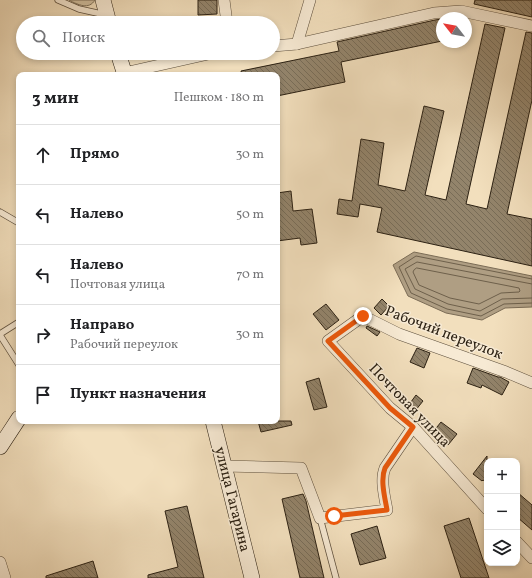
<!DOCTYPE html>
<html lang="ru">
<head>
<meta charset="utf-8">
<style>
	:root { --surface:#fff; --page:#f6f6f6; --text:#202124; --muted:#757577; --line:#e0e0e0 }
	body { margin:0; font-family:Vollkorn,serif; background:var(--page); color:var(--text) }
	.controls { position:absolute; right:12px; bottom:12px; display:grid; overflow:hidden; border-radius:8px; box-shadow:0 2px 6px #0003 }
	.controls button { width:36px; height:36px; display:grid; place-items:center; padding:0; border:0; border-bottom:1px solid var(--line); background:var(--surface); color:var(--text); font:20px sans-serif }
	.compass { position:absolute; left:436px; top:12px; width:36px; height:36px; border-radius:50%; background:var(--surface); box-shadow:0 2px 6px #0003; rotate:301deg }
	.stop { position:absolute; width:12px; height:12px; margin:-9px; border:3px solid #ea580c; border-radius:50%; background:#fff }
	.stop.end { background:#ea580c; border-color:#fff; box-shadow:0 1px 4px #0008 }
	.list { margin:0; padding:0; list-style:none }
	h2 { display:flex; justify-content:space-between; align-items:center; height:52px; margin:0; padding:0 16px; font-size:17px }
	h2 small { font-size:13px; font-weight:400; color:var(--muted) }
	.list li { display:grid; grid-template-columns:26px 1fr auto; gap:12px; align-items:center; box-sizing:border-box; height:60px; padding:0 16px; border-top:1px solid var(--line) }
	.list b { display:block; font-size:15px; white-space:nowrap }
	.list p { margin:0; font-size:13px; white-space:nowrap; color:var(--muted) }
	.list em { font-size:13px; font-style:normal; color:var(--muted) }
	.icon { flex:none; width:22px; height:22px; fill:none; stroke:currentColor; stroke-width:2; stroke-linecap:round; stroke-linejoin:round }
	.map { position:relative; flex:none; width:532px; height:578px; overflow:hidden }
	.search { position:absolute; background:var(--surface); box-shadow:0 2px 6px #0003; left:16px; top:16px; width:264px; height:44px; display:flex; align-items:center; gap:10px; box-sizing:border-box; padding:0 14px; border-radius:22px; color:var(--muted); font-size:15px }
	.panel { position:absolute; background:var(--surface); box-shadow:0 2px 6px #0003; left:16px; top:72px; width:264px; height:352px; border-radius:8px }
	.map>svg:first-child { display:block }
	.grass { fill:url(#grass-tufts); stroke:#7e705a }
	.water { fill:#af9e83; stroke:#7b6c56 }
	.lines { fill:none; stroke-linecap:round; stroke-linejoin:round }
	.shore { stroke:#6e604b; stroke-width:1 }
	.building { fill:url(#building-back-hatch); stroke:#2c2113 }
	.lane-casing { stroke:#5e503e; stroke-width:7 }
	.street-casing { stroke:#5e503e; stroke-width:12 }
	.secondary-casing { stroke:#2c2113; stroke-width:16 }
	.lane { stroke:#f7ead4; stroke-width:5.5 }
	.street { stroke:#f7ead4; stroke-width:11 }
	.secondary { stroke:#f7ead4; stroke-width:15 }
	.route { stroke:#ea580c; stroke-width:5 }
	.labels { text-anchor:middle; stroke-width:3; stroke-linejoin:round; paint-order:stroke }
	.street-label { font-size:15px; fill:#2c2113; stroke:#f7ead4 }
</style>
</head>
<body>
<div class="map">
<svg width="532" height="578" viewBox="0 0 532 578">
	<defs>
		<pattern id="grass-tufts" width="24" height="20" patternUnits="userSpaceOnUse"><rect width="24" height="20" fill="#d0bfa0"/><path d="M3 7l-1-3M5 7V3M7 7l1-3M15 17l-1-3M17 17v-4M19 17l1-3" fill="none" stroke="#b3a489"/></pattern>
		<pattern id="building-back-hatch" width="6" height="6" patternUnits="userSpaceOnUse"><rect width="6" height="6" fill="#93846b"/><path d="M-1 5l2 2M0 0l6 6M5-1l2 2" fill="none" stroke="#786c57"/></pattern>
	</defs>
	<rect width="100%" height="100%" fill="#f2dfbd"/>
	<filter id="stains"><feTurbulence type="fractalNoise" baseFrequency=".005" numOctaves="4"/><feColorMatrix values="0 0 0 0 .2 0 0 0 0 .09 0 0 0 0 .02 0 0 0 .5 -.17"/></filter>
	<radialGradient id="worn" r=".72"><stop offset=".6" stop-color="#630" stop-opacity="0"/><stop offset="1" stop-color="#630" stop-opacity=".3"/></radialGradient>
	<path class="grass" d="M69 0H95C89 10 78 5 69 0Z"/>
	<path class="water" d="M414 252 532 276V307L505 308 482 320 446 313 408 296 393 265Z"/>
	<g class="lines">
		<g class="shore">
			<path d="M417 268 519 288 520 291 519 292 501 293 479 304 450 298 419 285 413 272 414 270Z"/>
			<path d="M532 279 416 256 399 267 411 293 447 309 481 316 504 304 532 303"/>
			<path d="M532 284 417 262 405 269 415 289 448 304 480 311 502 299 532 298"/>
		</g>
	</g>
	<g class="building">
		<path d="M198 0H217V14L198 15Z"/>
		<path d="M475 0H532V17L474 4Z"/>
		<path d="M442 19V41L341 62 345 82 277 96V75H242L241 71 339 51 337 42 435 20Z"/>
		<path d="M485 24 505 28 466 204 487 209 526 32 532 33V100L507 214 532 219V266L377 232 382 208 360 204 358 217 337 214 339 199 352 201 361 139 384 143 378 185 405 191 424 106 444 111 425 195 446 200Z"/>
		<path d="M291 191 293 211 312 209 317 243 301 245 300 238 277 241V193Z"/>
		<path d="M382 299 389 306 381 315 374 308Z"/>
		<path d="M326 304 339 320 326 330 313 314Z"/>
		<path d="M367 326 380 332 377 336 366 328Z"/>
		<path d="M417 348 430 353 424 368 410 362Z"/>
		<path d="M473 368 498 377H500L509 382 502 395 482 385 481 388 467 383Z"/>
		<path d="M319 378 327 407 314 410 306 382Z"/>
		<path d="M416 395 423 401 415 411 408 406Z"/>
		<path d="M258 421H291L292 425 261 432Z"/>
		<path d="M441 422 457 434 448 445 433 432Z"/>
		<path d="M487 456V483L483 480 482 481 473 474Z"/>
		<path d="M517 492 532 505V530L517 517Z"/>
		<path d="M303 494 306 501 324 578H300L282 499Z"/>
		<path d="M187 506 204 578H148V575L178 567 165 511Z"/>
		<path d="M469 518 489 578H461L444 526Z"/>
		<path d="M377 526 386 558 360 565 351 534Z"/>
		<path d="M93 561 98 578H46V576Z"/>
	</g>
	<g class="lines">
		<defs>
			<g id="lane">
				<path d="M58 0 79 9 106 15"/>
				<path d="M0 212 19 223"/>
				<path d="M0 334 19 322"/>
				<path d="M0 335 19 365"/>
				<path d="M320 518 336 578"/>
			</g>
			<g id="street">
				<path d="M224 0 227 23"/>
				<path d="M297 44 310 0"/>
				<path d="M273 46 297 44 434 13 461 11 532 26"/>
				<path d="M124 73 213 53"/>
				<path d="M224 466 301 468 320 518 387 510C385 498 380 480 385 468L413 427"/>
				<path d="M487 509 413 427 390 408 328 341 363 316 399 334 506 372 532 383"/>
				<path d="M517 542 532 558"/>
				<path d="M0 562 5 578"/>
			</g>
			<g id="secondary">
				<path d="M103 0 109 23"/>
				<path d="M118 53 125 75"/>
				<path d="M213 421 252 578"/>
				<path d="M0 447 19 418"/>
			</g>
		</defs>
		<use href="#lane" class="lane-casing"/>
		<use href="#street" class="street-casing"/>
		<use href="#secondary" class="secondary-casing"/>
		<use href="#lane" class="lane"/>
		<use href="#street" class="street"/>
		<use href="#secondary" class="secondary"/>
	</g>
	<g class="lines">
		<path class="route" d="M334 516 387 510C385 498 380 480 385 468L413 427 390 408 328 341 363 316"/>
	</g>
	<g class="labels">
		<g class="street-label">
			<text transform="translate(444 332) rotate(21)" y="5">Рабочий переулок</text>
			<text transform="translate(410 405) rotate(46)" y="5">Почтовая улица</text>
			<text transform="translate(233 499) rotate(76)" y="5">улица Гагарина</text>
		</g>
	</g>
	<rect width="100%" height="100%" filter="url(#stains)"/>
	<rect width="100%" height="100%" fill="url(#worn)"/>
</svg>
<div class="controls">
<button>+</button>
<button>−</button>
<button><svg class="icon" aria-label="layers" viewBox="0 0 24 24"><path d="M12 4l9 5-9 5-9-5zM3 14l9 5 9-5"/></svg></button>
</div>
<svg class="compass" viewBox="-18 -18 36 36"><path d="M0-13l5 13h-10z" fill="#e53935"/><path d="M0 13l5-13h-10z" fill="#757577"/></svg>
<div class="stop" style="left:334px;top:516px"></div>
<div class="stop end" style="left:363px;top:316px"></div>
<div class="search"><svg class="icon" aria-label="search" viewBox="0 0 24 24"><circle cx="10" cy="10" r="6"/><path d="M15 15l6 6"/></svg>Поиск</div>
<section class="panel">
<h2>3 мин<small>Пешком · 180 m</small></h2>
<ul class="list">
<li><svg class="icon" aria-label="ahead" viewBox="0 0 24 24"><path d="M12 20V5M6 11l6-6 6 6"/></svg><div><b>Прямо</b></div><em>30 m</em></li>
<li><svg class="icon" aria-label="left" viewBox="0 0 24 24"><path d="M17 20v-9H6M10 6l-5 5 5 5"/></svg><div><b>Налево</b></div><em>50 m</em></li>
<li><svg class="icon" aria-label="left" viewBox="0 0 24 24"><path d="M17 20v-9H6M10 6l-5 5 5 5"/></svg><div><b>Налево</b><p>Почтовая улица</p></div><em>70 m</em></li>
<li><svg class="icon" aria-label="right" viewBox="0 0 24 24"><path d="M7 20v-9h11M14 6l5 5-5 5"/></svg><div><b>Направо</b><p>Рабочий переулок</p></div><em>30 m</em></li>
<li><svg class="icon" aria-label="arrive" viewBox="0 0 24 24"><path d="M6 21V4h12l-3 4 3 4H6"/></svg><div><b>Пункт назначения</b></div></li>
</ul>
</section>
</div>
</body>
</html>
